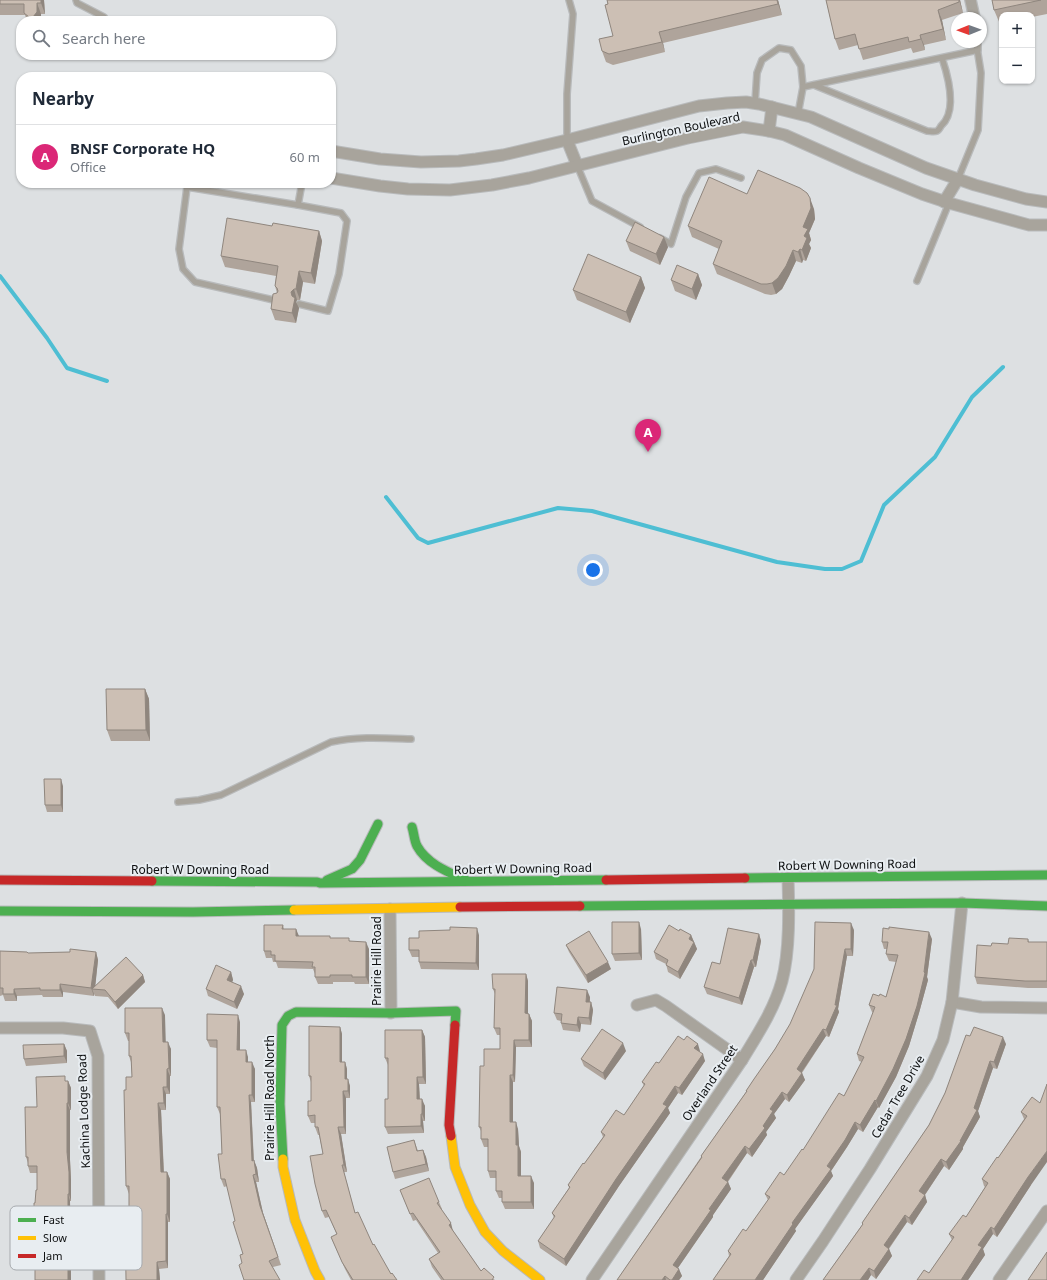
<!DOCTYPE html>
<html lang="en">
<head>
<meta charset="utf-8">
<style>
	:root { --surface:#fff; --page:#f2f2f3; --text:#1f2937; --muted:#747a83; --line:#e0e1e3; --accent:#db2777 }
	body { margin:0; font-family:"Noto Sans",sans-serif; background:var(--page); color:var(--text) }
	.controls { position:absolute; right:12px; top:12px; display:grid; overflow:hidden; border-radius:8px; box-shadow:0 1px 3px #0004 }
	.controls button { width:36px; height:36px; display:grid; place-items:center; padding:0; border:0; border-bottom:1px solid var(--line); background:var(--surface); color:var(--text); font:20px sans-serif }
	.compass { position:absolute; left:951px; top:12px; width:36px; height:36px; border-radius:50%; background:var(--surface); box-shadow:0 1px 3px #0004; rotate:269deg }
	.you { position:absolute; left:593px; top:570px; width:14px; height:14px; margin:-10px; border:3px solid #fff; border-radius:50%; background:#1a73e8; box-shadow:0 0 0 6px #1a73e833 }
	.badge { display:grid; place-items:center; width:26px; height:26px; border-radius:50%; background:var(--accent); color:#fff; font-size:13px; font-weight:700 }
	.pin { position:absolute; translate:-50% -33px; filter:drop-shadow(0 1px 2px #0008) }
	.pin::after { content:''; position:absolute; top:21px; width:14px; height:12px; background:inherit; clip-path:polygon(0 0,100% 0,50% 100%) }
	.list { margin:0; padding:0; list-style:none }
	h2 { display:flex; justify-content:space-between; align-items:center; height:52px; margin:0; padding:0 16px; font-size:17px }
	h2 small { font-size:13px; font-weight:400; color:var(--muted) }
	.list li { display:grid; grid-template-columns:26px 1fr auto; gap:12px; align-items:center; box-sizing:border-box; height:64px; padding:0 16px; border-top:1px solid var(--line) }
	.list b { display:block; font-size:15px; white-space:nowrap }
	.list p { margin:0; font-size:13px; white-space:nowrap; color:var(--muted) }
	.list em { font-size:13px; font-style:normal; color:var(--muted) }
	.icon { flex:none; width:22px; height:22px; fill:none; stroke:currentColor; stroke-width:2; stroke-linecap:round; stroke-linejoin:round }
	.map { position:relative; flex:none; width:1047px; height:1280px; overflow:hidden }
	.search { position:absolute; background:var(--surface); box-shadow:0 1px 3px #0004; left:16px; top:16px; width:320px; height:44px; display:flex; align-items:center; gap:10px; box-sizing:border-box; padding:0 14px; border-radius:16px; color:var(--muted); font-size:15px }
	.panel { position:absolute; background:var(--surface); box-shadow:0 1px 3px #0004; left:16px; top:72px; width:320px; height:116px; border-radius:16px }
	.map>svg:first-child { display:block }
	.lines { fill:none; stroke-linecap:round; stroke-linejoin:round }
	.stream { stroke:#4ebed3; stroke-width:4 }
	.lane-casing { stroke:#b8babb; stroke-width:8 }
	.street-casing { stroke:#b8babb; stroke-width:13 }
	.fast-casing { stroke:#b8babb; stroke-width:11 }
	.slow-casing { stroke:#b8babb; stroke-width:11 }
	.jam-casing { stroke:#b8babb; stroke-width:11 }
	.lane { stroke:#a8a49c; stroke-width:5.5 }
	.street { stroke:#a8a49c; stroke-width:11 }
	.fast { stroke:#4caf50; stroke-width:9 }
	.slow { stroke:#ffc107; stroke-width:9 }
	.jam { stroke:#c62828; stroke-width:9 }
	.wall { fill:#afa49b }
	.shaded-wall { fill:#8f867e }
	.building { fill:#ccbfb4; stroke:#8f867e }
	.labels { text-anchor:middle; stroke-width:4; stroke-linejoin:round; paint-order:stroke }
	.street-label { font-size:12px; fill:#0d0f10; stroke:#e8edf1 }
	.key { fill:#e8edf1; stroke:#a6aaae; stroke-width:1 }
	.key-label { font-size:11px; fill:#0d0f10 }
</style>
</head>
<body>
<div class="map">
<svg width="1047" height="1280" viewBox="0 0 1047 1280">
	<rect width="100%" height="100%" fill="#dde0e2"/>
	<g class="lines">
		<g class="stream">
			<path d="M0 276 47 338 67 368 107 381"/>
			<path d="M386 497 418 538 428 543 558 508 592 511 777 562 825 569H842L861 561 884 505 935 457 972 397 1003 367"/>
		</g>
		<defs>
			<g id="lane">
				<path d="M76 0 77 3 104 17"/>
				<path d="M968 0 972 18"/>
				<path d="M973 0 977 18"/>
				<path d="M814 85 927 131C930 131 934 132 937 131 939 130 940 128 941 126 958 111 948 76 942 58"/>
				<path d="M755 103 757 73 762 60 779 48 791 50 801 66 803 87"/>
				<path d="M798 114 803 87 978 50V42"/>
				<path d="M567 140V94L573 14 569 0"/>
				<path d="M577 165 592 201 640 227"/>
				<path d="M958 179 978 130 981 73 977 48"/>
				<path d="M188 183 187 187 298 205 302 183"/>
				<path d="M187 187 179 249 183 269 195 282 278 301"/>
				<path d="M298 205 341 213 347 221 339 274 328 311 299 304"/>
				<path d="M660 238 671 244 686 197 699 173 716 169 741 178"/>
				<path d="M917 281 949 203"/>
				<path d="M178 802 199 800 221 795 331 742C357 736 385 738 411 739"/>
			</g>
			<g id="street">
				<path d="M769 131 772 107"/>
				<path d="M567 140 577 165"/>
				<path d="M331 151 380 159 421 162 459 161 476 159 503 155 567 140 699 106 727 103 746 102 759 104 811 117 926 168 975 185 1026 199 1047 202"/>
				<path d="M331 178 380 186 408 189 450 190 492 185 529 178 688 138 743 127 769 131 785 135 859 168 922 194 949 203 1029 225H1047"/>
				<path d="M944 202 958 179"/>
				<path d="M390 909 391 1013"/>
				<path d="M952 1002 981 1007 1047 1008"/>
				<path d="M637 1005 656 1000 666 1006 742 1060"/>
				<path d="M0 1028H63L90 1031 98 1056 99 1280"/>
				<path d="M592 1280 742 1060C757 1035 774 1010 782 981 790 951 789 909 788 878"/>
				<path d="M796 1280 823 1241 870 1169 927 1076 943 1040 952 1002 962 903"/>
				<path d="M999 1280 1047 1211"/>
			</g>
			<g id="fast">
				<path d="M412 827C414 833 414 840 417 846 427 864 448 872 466 880"/>
				<path d="M745 878 1047 875"/>
				<path d="M327 880 352 869 360 860 378 824"/>
				<path d="M152 881 317 882 320 883 606 880"/>
				<path d="M580 906 962 903 1047 906"/>
				<path d="M0 911 193 912 294 910"/>
				<path d="M283 1159 280 1104 282 1025 288 1016 296 1012 391 1013 456 1011 455 1025"/>
			</g>
			<g id="slow">
				<path d="M294 910 460 907"/>
				<path d="M451 1136 455 1167 470 1205 485 1232 503 1251 540 1280"/>
				<path d="M283 1159V1167L295 1220 315 1271 320 1280"/>
			</g>
			<g id="jam">
				<path d="M0 880 152 881"/>
				<path d="M606 880 745 878"/>
				<path d="M460 907 580 906"/>
				<path d="M451 1136 449 1125 455 1025"/>
			</g>
		</defs>
		<use href="#lane" class="lane-casing"/>
		<use href="#street" class="street-casing"/>
		<use href="#fast" class="fast-casing"/>
		<use href="#slow" class="slow-casing"/>
		<use href="#jam" class="jam-casing"/>
		<use href="#lane" class="lane"/>
		<use href="#street" class="street"/>
		<use href="#fast" class="fast"/>
		<use href="#slow" class="slow"/>
		<use href="#jam" class="jam"/>
	</g>
	<g class="wall">
		<path d="M0 0H44L45 14H41V21H27L25 15H0Z"/>
		<path d="M607 0H778L782 15 663 43 665 52 613 65 606 62 602 51 613 36Z"/>
		<path d="M826 0H960L963 13 942 20 946 40 924 45 925 50 913 53 911 48 863 60 858 45 839 50 835 39Z"/>
		<path d="M992 0H1047V14L1032 17V15H1002V23L1000 24 994 10Z"/>
		<path d="M747 194 814 209 815 219 809 233 811 240 809 244 811 248 806 261 803 260 802 263 796 261 789 276 782 289 776 294 771 295 765 294 717 274 713 264 719 249 692 237 688 226Z"/>
		<path d="M272 226 319 231 322 241 315 284 303 282 300 300H297L296 302 299 308 296 323 275 320 271 309 277 293 275 286 276 276 225 267 221 256Z"/>
		<path d="M626 241 668 247 660 265 630 251Z"/>
		<path d="M698 274 702 285 696 300 675 291 671 280Z"/>
		<path d="M641 277 645 288 630 323 577 300 573 290Z"/>
		<path d="M145 689 149 699 150 741H111L107 730Z"/>
		<path d="M63 786V812H47L45 805Z"/>
		<path d="M283 925 284 929H296L298 936 331 938 351 941 369 949V984H355L354 982H333V984H318L315 977V974L313 969 278 968 276 962H273L272 958H266L264 951Z"/>
		<path d="M641 929 642 960 615 961 612 954Z"/>
		<path d="M854 930 853 956H847L838 1009 839 1012 829 1037 826 1036 802 1073 805 1080 789 1102 785 1099 774 1114 776 1118 766 1132 767 1135 752 1157 747 1153 728 1182 731 1189 713 1215V1217L678 1268 682 1276 679 1280H617L701 1157V1156L746 1092V1091L775 1049Z"/>
		<path d="M679 931 691 935 697 949 680 979 668 972 666 964 656 959 654 952Z"/>
		<path d="M759 934 761 941 756 967H754L742 1005 707 994 704 987 720 964Z"/>
		<path d="M479 935V970L421 969 419 962V957H412L409 950 419 938Z"/>
		<path d="M932 939 927 977 928 980 919 1013 909 1046 896 1077 879 1108 878 1107 863 1132 858 1129 847 1147 831 1171 833 1176 795 1229 796 1231 763 1280H713L729 1256 728 1251 746 1231 768 1200 765 1194 784 1175 844 1096 862 1062 859 1061 857 1054 873 1013 872 1012 869 1005 879 996 886 997 896 962 889 961 886 954 887 949H884L882 942Z"/>
		<path d="M1028 939 1029 942H1047V988H1028L977 984 975 977 991 946 1008 944Z"/>
		<path d="M566 945 611 969 588 983 569 952Z"/>
		<path d="M0 951 27 952 28 953 96 952 98 960 95 986 143 975 145 982 118 1009 108 997 95 996 94 994V996L63 992V997H43L42 995 17 996V1001H5L3 995 0 996Z"/>
		<path d="M231 972 233 980 232 982 244 994 237 1009 208 996 206 989Z"/>
		<path d="M526 974 528 981V1014H529L532 1021V1047H516L515 1082H513V1122L518 1129 519 1146 521 1152V1176L534 1183V1209H505L502 1202V1198H499L496 1191V1178H490L488 1171V1147H484L481 1139V1131L479 1127 484 1066 500 1049V1035H497L494 1028 495 994 493 989Z"/>
		<path d="M590 997V1002H591L593 1010 591 1025 581 1024 580 1032 563 1030 561 1023V1021L557 1020 554 1013Z"/>
		<path d="M165 1015V1042L171 1049V1076H170V1094H166V1110H161L164 1172H167L170 1179V1222H168V1268L159 1269 160 1280H126L129 1216V1194L126 1186V1090L132 1077 131 1062 129 1056V1041H128L125 1033Z"/>
		<path d="M240 1022V1050L248 1057V1062L255 1069V1102H251L254 1161 257 1168 259 1182H256L263 1213 281 1265 273 1267 242 1263 243 1254 227 1186 224 1187 221 1179 222 1154 220 1114 217 1107V1048L210 1047 207 1040Z"/>
		<path d="M340 1027 342 1034V1062H345L347 1069V1079L350 1086V1098H346V1134H341L347 1172H344L355 1213 373 1245 391 1274 397 1280H351L345 1269 331 1237 337 1235 329 1217 325 1218 322 1211 323 1154 319 1135H318L315 1127V1123H311L308 1116 311 1101V1082L309 1076Z"/>
		<path d="M422 1030 425 1037 426 1084H419L420 1099 425 1106V1121H423L424 1133 388 1134 385 1127 388 1099V1065L385 1058Z"/>
		<path d="M970 1036 1006 1044 997 1069 993 1068 978 1111 980 1117 963 1147V1149L949 1170 944 1166 925 1195 927 1202 912 1225 907 1222 889 1249 892 1256 876 1279 871 1275 868 1280H823L862 1225V1223L929 1125 945 1093Z"/>
		<path d="M64 1044 67 1051V1063L26 1066 24 1059Z"/>
		<path d="M626 1051 605 1080 584 1066 581 1059Z"/>
		<path d="M700 1051V1052L705 1061 682 1095 678 1093 668 1108 670 1113 619 1186 566 1266 540 1248 538 1241 554 1218 552 1213 569 1188 568 1185 584 1164 603 1137 601 1132 624 1115 644 1086 642 1082 659 1063Z"/>
		<path d="M66 1081H68L71 1088V1110H70V1160L71 1180V1201H70L71 1280H35V1268H33L30 1261 34 1235 35 1203 37 1190V1173H30L28 1166V1163L26 1157 37 1107Z"/>
		<path d="M1032 1097 1031 1185 997 1237 993 1234 983 1249 985 1255 968 1280H917L929 1273 952 1240 949 1234 966 1217 985 1187 984 1186 982 1179 998 1158 1024 1119 1021 1112Z"/>
		<path d="M414 1140 418 1151 423 1150 426 1157 429 1171 395 1179 393 1172Z"/>
		<path d="M400 1190 439 1202 442 1209H441L453 1231 481 1271 495 1280H441L432 1267 429 1259 438 1253 416 1220 413 1221Z"/>
	</g>
	<g class="shaded-wall">
		<path d="M41 0H44L45 14 41 3Z"/>
		<path d="M777 0H778L782 15 778 4Z"/>
		<path d="M959 0H960L963 13Z"/>
		<path d="M37 3 41 14V21H34L33 17Z"/>
		<path d="M938 10 942 20 946 40 943 29Z"/>
		<path d="M659 32 663 43 665 52Z"/>
		<path d="M920 35 924 45 925 50 921 39Z"/>
		<path d="M810 198 814 209 815 219 809 233 811 240 809 244 811 248 806 261 802 250 803 227Z"/>
		<path d="M319 231 322 241 315 284 311 273Z"/>
		<path d="M664 237 668 247 660 265 656 254Z"/>
		<path d="M800 249 803 260 802 263 798 252Z"/>
		<path d="M793 250 796 261 789 276 782 289 776 294 772 283Z"/>
		<path d="M299 271 303 282 300 300 296 289Z"/>
		<path d="M698 274 702 285 696 300 692 289Z"/>
		<path d="M641 277 645 288 630 323 626 312Z"/>
		<path d="M294 289 297 300 296 302 299 308 296 323 292 313V296L291 292Z"/>
		<path d="M145 689 149 699 150 741 146 730Z"/>
		<path d="M61 779 63 786V812L61 805Z"/>
		<path d="M639 922 641 929 642 960 639 953Z"/>
		<path d="M851 923 854 930 853 956 851 949Z"/>
		<path d="M477 928 479 935V970L476 963Z"/>
		<path d="M296 929 299 936H296Z"/>
		<path d="M929 932 932 939 927 977 928 980 919 1013 909 1046 896 1077 879 1108 876 1101 924 972Z"/>
		<path d="M759 934 761 941 756 967 753 960Z"/>
		<path d="M691 935 694 942 689 939Z"/>
		<path d="M366 942 369 949V984L366 977Z"/>
		<path d="M694 942 697 949 680 979 678 972Z"/>
		<path d="M845 949 847 956 838 1009 839 1012 829 1037 826 1030 835 1005Z"/>
		<path d="M96 952 98 960 95 989H92L94 994V996L91 988Z"/>
		<path d="M751 960 754 967 742 1005 739 998Z"/>
		<path d="M608 962 611 969 588 983 586 975Z"/>
		<path d="M231 972 233 980 230 987 227 980Z"/>
		<path d="M526 974 528 981V1021L525 1013Z"/>
		<path d="M143 975 145 982 118 1009 115 1002Z"/>
		<path d="M60 984 63 992V997L60 990Z"/>
		<path d="M241 986 244 994 237 1009 234 1002Z"/>
		<path d="M14 989 17 996V1001L14 994Z"/>
		<path d="M587 990 590 997 589 1009 586 1002Z"/>
		<path d="M591 1002 593 1010 591 1025 589 1018Z"/>
		<path d="M162 1008 165 1015 166 1049 163 1042Z"/>
		<path d="M529 1014 532 1021V1047L529 1040Z"/>
		<path d="M238 1015 240 1022V1057L237 1050Z"/>
		<path d="M578 1017 581 1024 580 1032 577 1025Z"/>
		<path d="M340 1027 342 1034V1069L340 1062Z"/>
		<path d="M823 1029 826 1036 799 1076 797 1069Z"/>
		<path d="M422 1030 425 1037 426 1084 423 1077Z"/>
		<path d="M1003 1037 1006 1044 997 1069 994 1062Z"/>
		<path d="M514 1040 516 1047 515 1082 513 1075Z"/>
		<path d="M168 1042 171 1049V1076L169 1068Z"/>
		<path d="M623 1043 626 1051 605 1080 603 1073Z"/>
		<path d="M64 1044 67 1051V1063L64 1056Z"/>
		<path d="M698 1044 700 1051 697 1055 694 1048Z"/>
		<path d="M246 1050 248 1057V1069L246 1062Z"/>
		<path d="M703 1054 705 1061 682 1095 679 1088Z"/>
		<path d="M990 1061 993 1068 978 1111 980 1117 963 1147V1149L949 1170 946 1162 960 1141 974 1108Z"/>
		<path d="M252 1062 255 1069V1102L252 1095Z"/>
		<path d="M345 1062 347 1069V1086L345 1079Z"/>
		<path d="M167 1069 170 1076V1094L167 1087Z"/>
		<path d="M802 1073 805 1080 789 1102 787 1095Z"/>
		<path d="M510 1075 513 1082V1129L510 1122Z"/>
		<path d="M417 1077 419 1084 420 1106 417 1099Z"/>
		<path d="M348 1079 350 1086V1098L348 1091Z"/>
		<path d="M68 1081 71 1088V1110L68 1103Z"/>
		<path d="M675 1086 678 1093 668 1108 670 1113 619 1186 566 1266 564 1259Z"/>
		<path d="M163 1087 166 1094V1110L164 1103Z"/>
		<path d="M343 1091 346 1098V1134L344 1127Z"/>
		<path d="M782 1092 785 1099 774 1114 776 1118 766 1132 767 1135 752 1157 749 1149 763 1126 770 1109Z"/>
		<path d="M249 1095 251 1102 254 1168 252 1161Z"/>
		<path d="M422 1099 425 1106V1121L422 1114Z"/>
		<path d="M875 1100 878 1107 863 1132 860 1125Z"/>
		<path d="M67 1103 70 1110V1160L71 1180V1201L69 1194 67 1152Z"/>
		<path d="M158 1103 161 1110 164 1179 161 1172Z"/>
		<path d="M421 1114 423 1121 424 1133 421 1126Z"/>
		<path d="M516 1122 518 1129 519 1146 521 1152V1183L518 1176 516 1145Z"/>
		<path d="M855 1122 858 1129 847 1147 831 1171 833 1176 795 1229 796 1231 763 1280H755L792 1223Z"/>
		<path d="M338 1127 341 1134 347 1172 344 1165Z"/>
		<path d="M745 1146 747 1153 725 1185 722 1178Z"/>
		<path d="M423 1150 426 1157 429 1171 426 1164Z"/>
		<path d="M1047 1151V1162L1031 1185 997 1237 994 1229 1028 1177Z"/>
		<path d="M941 1159 944 1166 922 1199 919 1191Z"/>
		<path d="M254 1160 257 1168 259 1182 256 1174Z"/>
		<path d="M167 1172 170 1179V1222L167 1214Z"/>
		<path d="M253 1175 256 1182 263 1213 281 1265 260 1206Z"/>
		<path d="M531 1176 534 1183V1209L531 1202Z"/>
		<path d="M728 1182 731 1189 713 1215V1217L675 1272 673 1265 709 1209Z"/>
		<path d="M68 1194 70 1201 71 1280H68Z"/>
		<path d="M925 1195 927 1202 912 1225 909 1218Z"/>
		<path d="M166 1214 168 1222V1268L166 1261Z"/>
		<path d="M905 1215 907 1222 886 1252 884 1245Z"/>
		<path d="M451 1223 453 1231 451 1232 449 1225Z"/>
		<path d="M991 1227 993 1234 983 1249 985 1255 968 1280H961L978 1245Z"/>
		<path d="M889 1249 892 1256 876 1279 874 1271Z"/>
		<path d="M157 1262 159 1269 160 1280H157Z"/>
		<path d="M869 1268 871 1275 868 1280H860Z"/>
		<path d="M679 1269 682 1276 679 1280H672Z"/>
		<path d="M665 1276 666 1280H662Z"/>
	</g>
	<g class="building">
		<path d="M0 0H41V3H37V12L33 17H29L24 13V4H0Z"/>
		<path d="M607 0H777L778 4 659 32 662 42 609 54 602 51 599 39 613 36 605 5 608 4Z"/>
		<path d="M826 0H959V2L938 10 943 29 920 35 921 39 909 42 908 37 859 49 855 34 835 39Z"/>
		<path d="M992 0H1041L994 10Z"/>
		<path d="M758 170 800 188 807 193 810 198 811 208 803 227 808 229 804 236 807 238 802 250 800 249 798 252 793 250 786 266 778 278 772 283 767 284H761L713 264 722 241 688 226 709 177 747 194Z"/>
		<path d="M227 218 272 226 273 223 319 231 311 273 299 271 296 289H294L291 292 292 296 295 298 292 313 271 309 273 294 277 293 278 291 277 288 275 286 278 266 221 256Z"/>
		<path d="M635 222 664 237 656 254 626 241Z"/>
		<path d="M588 254 641 277 626 312 573 290Z"/>
		<path d="M677 265 698 274 692 289 671 280Z"/>
		<path d="M106 689H145L146 730H107Z"/>
		<path d="M44 779H61V805H45Z"/>
		<path d="M612 922H639V953L612 954Z"/>
		<path d="M815 922 851 923V949H845L835 1005H837L826 1030 823 1029 797 1069 802 1073 787 1095 782 1092 770 1109 773 1111 763 1126 765 1128 749 1149 745 1146 722 1178 728 1182 709 1209 711 1210 673 1265 679 1269 672 1280H670L665 1276 662 1280H617L702 1157 701 1156 747 1091H746L754 1079 775 1049 790 1024 814 969Z"/>
		<path d="M264 925H283L282 929H296V936H330V938H349V941L366 942V977H352V975H330V977H315V967H312L313 962 275 961V955H271V951H264Z"/>
		<path d="M669 925 679 931 680 929 691 935 689 939 694 942 678 972 666 965 668 960 654 952Z"/>
		<path d="M450 927 477 928 476 963 419 962V950H409V938H419V931L450 930Z"/>
		<path d="M889 927 929 932 924 972 925 973 917 1006 906 1039 893 1069 876 1101 875 1100 860 1125 855 1122 845 1140 827 1166 831 1169 792 1223 793 1224 755 1280H713L731 1254 728 1251 743 1229 746 1231 770 1197 765 1194 780 1172 784 1175 802 1149 803 1150 839 1093 844 1096 864 1057 857 1054 875 1007 869 1005 873 994 879 996 880 994 886 997 898 955 886 954 888 942H882L883 928 889 929Z"/>
		<path d="M728 928 759 934 753 960H751L739 998 704 987 712 962 720 964Z"/>
		<path d="M589 931 608 962 586 975 566 945Z"/>
		<path d="M1009 938 1028 939V942H1047V981H1025L975 977 977 945 991 946 992 943 1008 944Z"/>
		<path d="M70 949 96 952 91 988 60 984V990H40V988L14 989V994H3V988H0V951L27 952 28 953 70 952Z"/>
		<path d="M126 957 143 975 115 1002 105 990 92 989Z"/>
		<path d="M216 965 231 972 227 980 241 986 234 1002 206 989Z"/>
		<path d="M492 974H526L525 1013 529 1014V1040H514L513 1075H510V1122H516V1145H518V1176H531V1202H502V1191H496V1171H488V1139H481V1127H479L480 1066H484V1049H500V1028H494L495 989H493Z"/>
		<path d="M557 987 587 990 586 1002H591L589 1018 578 1017 577 1025 561 1023 562 1014 554 1013Z"/>
		<path d="M125 1008H162L163 1042H168L169 1068 167 1069V1087H163L164 1103H158L161 1172H167V1214H166V1261L157 1262V1280H126L125 1216H129V1186H126L124 1090H126V1077H132L131 1056H129V1033H125Z"/>
		<path d="M207 1014 238 1015 237 1050H246V1062H252V1095H249L252 1161 254 1160 256 1174 253 1175 260 1206 278 1257 269 1261 280 1280H244L239 1265 242 1263 240 1255 243 1254 233 1222 235 1221 225 1179H221L218 1154H222L220 1107H217V1040H207Z"/>
		<path d="M309 1026 340 1027V1062H345V1079H348V1091H343L344 1127H338L344 1165H342L355 1213 358 1212 373 1245 374 1244 391 1274 392 1273 397 1280H353L342 1262 331 1237 337 1234 326 1210 322 1211 315 1184 310 1156 323 1154 318 1127H315V1115L308 1116V1101H311V1076H309Z"/>
		<path d="M974 1027 1003 1037 994 1062 990 1061 974 1108 977 1110 960 1141H961L946 1162 941 1159 919 1191 925 1195 909 1218 905 1215 884 1245 889 1249 874 1271 869 1268 860 1280H823L863 1224 862 1223 929 1125 945 1093 966 1035 970 1036Z"/>
		<path d="M602 1029 623 1043 603 1073 581 1059Z"/>
		<path d="M385 1030H422L423 1077H417V1099H422V1114H421V1126L385 1127V1099H388V1058H385Z"/>
		<path d="M678 1036 684 1040 687 1036 698 1044 694 1048 703 1054 679 1088 675 1086 663 1104 667 1106 616 1179 564 1259 538 1241 555 1216 552 1213 570 1187 568 1185 583 1163 584 1164 605 1135 601 1132 616 1110 624 1115 645 1084 642 1082 656 1062 659 1063Z"/>
		<path d="M64 1044V1056L24 1059 23 1045Z"/>
		<path d="M65 1076V1081H68V1103H67V1152L69 1172V1194H68V1280H35V1261H30V1235H34V1203H35L36 1190H37V1166H28V1157H26L25 1107H37L36 1077Z"/>
		<path d="M1047 1084V1151L1028 1177 994 1229 991 1227 978 1245 982 1247 961 1280H917L924 1270 929 1273 954 1237 949 1234 963 1215 966 1217 988 1183 982 1179 997 1157 998 1158 1027 1116 1021 1112 1032 1097 1040 1103Z"/>
		<path d="M414 1140 417 1151 423 1150 426 1164 393 1172 387 1147Z"/>
		<path d="M429 1178 439 1202 437 1203 451 1223 449 1225 481 1271 484 1268 494 1277 492 1280H444L429 1259 440 1252 413 1213 410 1214 400 1190Z"/>
		<path d="M1047 1252V1280H1028Z"/>
	</g>
	<g class="labels">
		<g class="street-label">
			<text transform="translate(681 129) rotate(-12)" y="4">Burlington Boulevard</text>
			<text transform="translate(847 865) rotate(-1)" y="4">Robert W Downing Road</text>
			<text transform="translate(523 869) rotate(-1)" y="4">Robert W Downing Road</text>
			<text x="200" y="874">Robert W Downing Road</text>
			<text transform="translate(377 961) rotate(-90)" y="4">Prairie Hill Road</text>
			<text transform="translate(710 1083) rotate(-56)" y="4">Overland Street</text>
			<text transform="translate(898 1097) rotate(-60)" y="4">Cedar Tree Drive</text>
			<text transform="translate(270 1098) rotate(-90)" y="4">Prairie Hill Road North</text>
			<text transform="translate(84 1111) rotate(-92)" y="4">Kachina Lodge Road</text>
		</g>
	</g>
	<rect x="10" y="1206" width="132" height="64" rx="6" class="key"/>
	<rect x="18" y="1218" width="18" height="4" fill="#4caf50"/>
	<rect x="18" y="1236" width="18" height="4" fill="#ffc107"/>
	<rect x="18" y="1254" width="18" height="4" fill="#c62828"/>
	<g class="key-label">
		<text x="43" y="1224">Fast</text>
		<text x="43" y="1242">Slow</text>
		<text x="43" y="1260">Jam</text>
	</g>
</svg>
<div class="controls">
<button>+</button>
<button>−</button>
</div>
<svg class="compass" viewBox="-18 -18 36 36"><path d="M0-13l5 13h-10z" fill="#e53935"/><path d="M0 13l5-13h-10z" fill="#747a83"/></svg>
<div class="you"></div>
<div class="pin badge" style="left:648px;top:452px">A</div>
<div class="search"><svg class="icon" aria-label="search" viewBox="0 0 24 24"><circle cx="10" cy="10" r="6"/><path d="M15 15l6 6"/></svg>Search here</div>
<section class="panel">
<h2>Nearby<small></small></h2>
<ul class="list">
<li><span class="badge">A</span><div><b>BNSF Corporate HQ</b><p>Office</p></div><em>60 m</em></li>
</ul>
</section>
</div>
</body>
</html>
